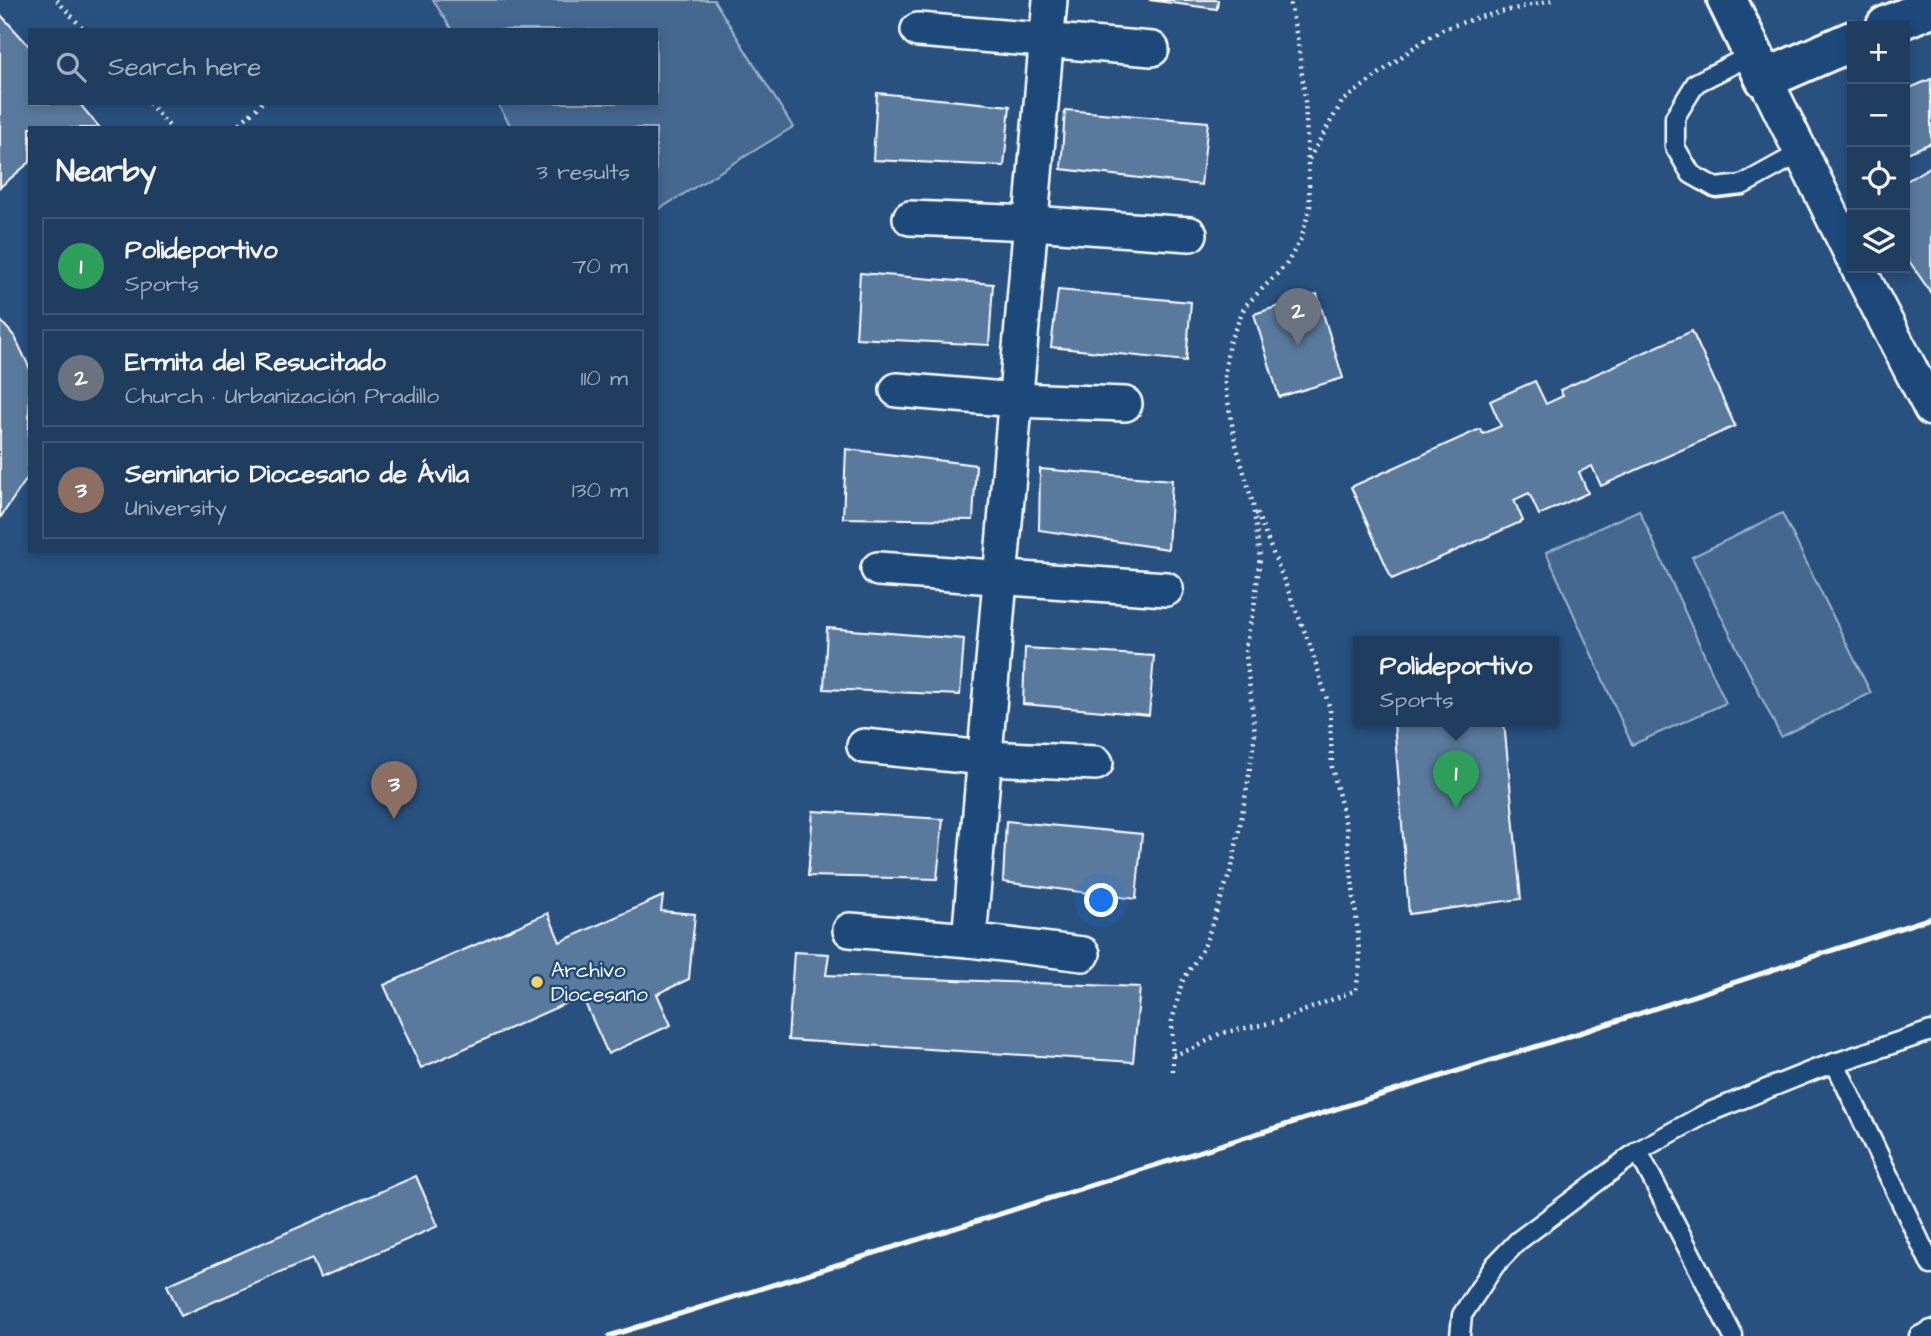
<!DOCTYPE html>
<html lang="en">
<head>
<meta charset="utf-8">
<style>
	:root { --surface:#1e3d5f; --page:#264465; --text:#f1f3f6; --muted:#a1aebd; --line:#3c5674; --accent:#ffd166 }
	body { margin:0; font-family:"Architects Daughter",sans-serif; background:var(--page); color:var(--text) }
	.controls { position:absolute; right:21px; top:21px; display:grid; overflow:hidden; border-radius:0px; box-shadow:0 4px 10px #0003 }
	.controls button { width:63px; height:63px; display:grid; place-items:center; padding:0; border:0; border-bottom:2px solid var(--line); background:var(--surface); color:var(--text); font:35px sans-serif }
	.you { position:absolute; left:1102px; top:901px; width:24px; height:24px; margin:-18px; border:5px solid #fff; border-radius:50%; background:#1a73e8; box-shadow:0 0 0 10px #1a73e833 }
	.badge { display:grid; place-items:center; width:46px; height:46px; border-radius:50%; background:var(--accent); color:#fff; font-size:23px; font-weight:700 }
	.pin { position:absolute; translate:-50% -58px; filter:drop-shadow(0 2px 4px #0008) }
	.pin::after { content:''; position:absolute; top:37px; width:24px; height:21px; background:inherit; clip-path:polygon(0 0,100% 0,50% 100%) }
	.popup { position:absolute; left:1353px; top:636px; width:206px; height:91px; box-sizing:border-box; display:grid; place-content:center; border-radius:0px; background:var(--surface); filter:drop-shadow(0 2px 5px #0005); font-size:23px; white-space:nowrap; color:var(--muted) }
	.popup b { font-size:26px; color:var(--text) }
	.popup::after { content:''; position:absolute; left:50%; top:100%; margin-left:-14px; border:14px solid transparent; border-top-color:var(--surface) }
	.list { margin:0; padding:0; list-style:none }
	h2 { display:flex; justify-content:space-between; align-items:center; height:91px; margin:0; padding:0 28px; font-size:30px }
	h2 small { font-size:23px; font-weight:400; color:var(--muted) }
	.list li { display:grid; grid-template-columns:46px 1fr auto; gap:21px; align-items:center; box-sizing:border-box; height:98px; margin:0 14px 14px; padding:0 14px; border:2px solid var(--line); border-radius:0px }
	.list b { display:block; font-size:26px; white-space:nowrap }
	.list p { margin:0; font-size:23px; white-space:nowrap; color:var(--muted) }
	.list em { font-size:23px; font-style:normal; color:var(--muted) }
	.icon { flex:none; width:38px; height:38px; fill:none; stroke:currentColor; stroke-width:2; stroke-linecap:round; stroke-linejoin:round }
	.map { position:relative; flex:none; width:1931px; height:1336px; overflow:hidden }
	.search { position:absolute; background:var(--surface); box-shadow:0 4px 10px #0003; left:28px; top:28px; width:630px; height:77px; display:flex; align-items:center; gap:18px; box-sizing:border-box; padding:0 24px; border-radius:0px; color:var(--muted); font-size:26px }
	.panel { position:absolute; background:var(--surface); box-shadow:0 4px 10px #0003; left:28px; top:126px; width:630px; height:427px; border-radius:0px }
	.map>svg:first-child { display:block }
	.grass { fill:#446890; stroke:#a2b4c8; stroke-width:2 }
	.building { fill:#5a7a9d; stroke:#fff; stroke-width:2 }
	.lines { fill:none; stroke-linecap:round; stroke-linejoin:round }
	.lane-casing { stroke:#fff; stroke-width:23 }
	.street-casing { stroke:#fff; stroke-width:38 }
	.secondary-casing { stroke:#fff; stroke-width:44 }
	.path { stroke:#fff; stroke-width:4.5; stroke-dasharray:2 5; stroke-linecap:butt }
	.lane { stroke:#1f4a7a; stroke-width:18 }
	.street { stroke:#1f4a7a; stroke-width:33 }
	.secondary { stroke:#1f4a7a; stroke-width:38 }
	.rail { stroke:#fff; stroke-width:5 }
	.poi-dot { fill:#ffd166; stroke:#1f4a7a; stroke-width:2.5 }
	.labels { text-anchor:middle; stroke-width:5; stroke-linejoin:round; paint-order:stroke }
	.poi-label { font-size:21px; fill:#fff; stroke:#1f4a7a; text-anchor:start }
</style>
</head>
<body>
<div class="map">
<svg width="1931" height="1336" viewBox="0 0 1931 1336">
	<rect width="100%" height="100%" fill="#28517f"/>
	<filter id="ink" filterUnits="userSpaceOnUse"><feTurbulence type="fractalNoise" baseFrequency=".0143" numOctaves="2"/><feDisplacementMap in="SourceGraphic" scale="14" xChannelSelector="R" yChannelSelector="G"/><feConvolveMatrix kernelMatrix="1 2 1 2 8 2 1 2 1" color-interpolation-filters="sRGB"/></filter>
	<g filter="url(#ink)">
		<g class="grass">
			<path d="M433 0H714L793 127 656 211V128H512L497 103H656V30H452Z"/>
			<path d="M1639 510 1726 703 1632 745 1546 552Z"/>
			<path d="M1782 513 1871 693 1781 737 1692 557Z"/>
		</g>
		<g class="building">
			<path d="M1149 0H1218L1217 9Z"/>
			<path d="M0 14 30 47V103H79L100 128H30V162L0 187Z"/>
			<path d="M1931 79V143L1905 154V90Z"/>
			<path d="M877 93 1010 106 1004 166 873 160Z"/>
			<path d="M1065 110 1208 122 1201 185 1061 169Z"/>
			<path d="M1931 166V293L1905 255V182Z"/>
			<path d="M860 273 993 284 989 345 856 338Z"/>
			<path d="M1058 290 1191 302 1186 361 1051 347Z"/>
			<path d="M1317 294 1343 378 1279 397 1254 314Z"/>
			<path d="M0 320 15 337 30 369 28 477 0 518Z"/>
			<path d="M1692 331 1735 426 1601 486 1592 466 1579 472 1588 493 1539 515 1529 493 1514 500 1523 521 1392 579 1351 487 1480 429 1483 434 1501 426 1490 401 1535 381 1546 404 1563 396 1560 390Z"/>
			<path d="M846 449 976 465 973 520 843 518Z"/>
			<path d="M1040 469 1172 480 1168 549 1039 530Z"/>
			<path d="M827 628 964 639 960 695 824 689Z"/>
			<path d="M1025 648 1154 656 1149 715 1023 704Z"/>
			<path d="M1394 722H1504L1521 899 1409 914Z"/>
			<path d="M813 811 943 819 937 879 808 876Z"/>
			<path d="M1006 821 1142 834 1136 899 1003 882Z"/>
			<path d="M663 896 661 911 695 914 689 979 657 994 671 1025 608 1054 582 996 421 1068 384 985 548 913 560 942Z"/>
			<path d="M794 952 829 954 826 975 1140 987 1133 1062 788 1040Z"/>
			<path d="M416 1176 438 1226 320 1278 312 1259 181 1316 167 1285Z"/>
		</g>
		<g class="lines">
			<defs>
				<g id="lane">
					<path d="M1753 54 1696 83 1675 117V147L1691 174 1716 188 1742 185 1800 153"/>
					<path d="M1835 1063 1931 1265"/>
					<path d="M1638 1151 1733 1336"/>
					<path d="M1460 1336 1462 1315 1495 1265 1518 1241 1638 1151 1707 1113 1814 1070 1931 1031"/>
					<path d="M1919 1336 1931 1330"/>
				</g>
				<g id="street">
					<path d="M918 30 1152 49"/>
					<path d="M1765 79 1852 256"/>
					<path d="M910 218 1031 223 1190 234"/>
					<path d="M1858 268 1931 409"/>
					<path d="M897 390 1016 400 1125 404"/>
					<path d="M878 569 1166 589"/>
					<path d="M864 746 985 758 1096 763"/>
					<path d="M850 930 969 940 1083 954"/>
					<path d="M969 940 1050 0"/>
				</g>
				<g id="secondary">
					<path d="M1727 0 1765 79 1852 41"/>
					<path d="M1886 26 1931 7"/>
				</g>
			</defs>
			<use href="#lane" class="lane-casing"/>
			<use href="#street" class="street-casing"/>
			<use href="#secondary" class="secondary-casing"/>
			<g class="path">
				<path d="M57 0 84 30"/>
				<path d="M149 103 171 128"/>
				<path d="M235 128 262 103"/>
				<path d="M1309 159 1342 102 1413 48 1443 29 1476 18 1552 0"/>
				<path d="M1173 1055 1195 1048 1221 1033 1276 1022 1356 990 1360 965 1357 924 1346 826 1332 767 1330 709 1310 645 1256 511"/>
				<path d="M1173 1071 1172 1021 1182 982 1204 947 1232 867 1248 782 1255 733 1245 647 1254 608 1260 558 1253 504 1235 441 1224 378 1229 343 1245 306 1286 265 1302 237 1310 206 1305 99 1298 42 1289 0"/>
			</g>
			<use href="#lane" class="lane"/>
			<use href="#street" class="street"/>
			<use href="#secondary" class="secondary"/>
			<path class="rail" d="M609 1336 1589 1030 1931 918"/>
		</g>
	</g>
	<circle class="poi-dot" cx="537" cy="982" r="7"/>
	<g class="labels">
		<g class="poi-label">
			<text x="551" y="977">Archivo<tspan x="551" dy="24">Diocesano</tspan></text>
		</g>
	</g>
</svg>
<div class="controls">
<button>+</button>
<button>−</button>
<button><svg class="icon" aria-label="locate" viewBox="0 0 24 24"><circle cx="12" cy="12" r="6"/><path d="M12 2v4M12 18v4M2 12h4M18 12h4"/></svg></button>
<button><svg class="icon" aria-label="layers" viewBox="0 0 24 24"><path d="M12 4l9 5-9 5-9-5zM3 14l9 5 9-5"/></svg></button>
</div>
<div class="you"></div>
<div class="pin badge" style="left:1456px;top:808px;background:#2e9e5b">1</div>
<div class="popup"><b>Polideportivo</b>Sports</div>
<div class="pin badge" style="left:1298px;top:346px;background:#6b7280">2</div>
<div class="pin badge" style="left:394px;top:819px;background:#8d6e63">3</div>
<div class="search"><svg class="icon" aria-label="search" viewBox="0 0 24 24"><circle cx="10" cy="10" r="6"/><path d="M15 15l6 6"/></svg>Search here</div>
<section class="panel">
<h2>Nearby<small>3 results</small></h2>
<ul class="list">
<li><span class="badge" style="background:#2e9e5b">1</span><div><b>Polideportivo</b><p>Sports</p></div><em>70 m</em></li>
<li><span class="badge" style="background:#6b7280">2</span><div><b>Ermita del Resucitado</b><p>Church · Urbanización Pradillo</p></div><em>110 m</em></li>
<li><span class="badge" style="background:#8d6e63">3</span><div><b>Seminario Diocesano de Ávila</b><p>University</p></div><em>130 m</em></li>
</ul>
</section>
</div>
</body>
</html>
